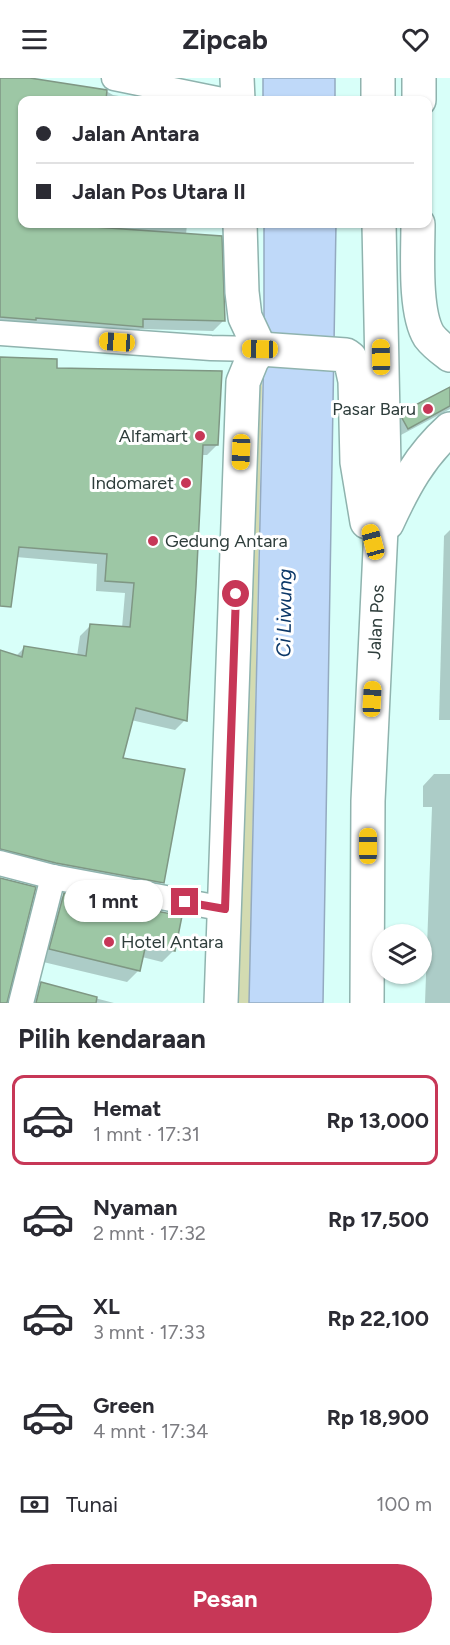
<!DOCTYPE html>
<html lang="id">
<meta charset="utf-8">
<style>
:root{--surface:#fff;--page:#f7f7f7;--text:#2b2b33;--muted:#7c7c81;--line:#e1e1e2;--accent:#c73757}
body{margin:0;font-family:Figtree,sans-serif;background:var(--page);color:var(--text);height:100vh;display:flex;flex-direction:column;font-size:22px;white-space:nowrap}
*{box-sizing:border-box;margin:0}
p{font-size:20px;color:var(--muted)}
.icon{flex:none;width:33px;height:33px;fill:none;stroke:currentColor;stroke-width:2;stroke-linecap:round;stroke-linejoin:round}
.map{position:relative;height:925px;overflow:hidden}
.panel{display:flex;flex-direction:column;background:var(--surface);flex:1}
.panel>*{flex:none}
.guide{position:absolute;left:18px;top:18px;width:414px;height:132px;border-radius:12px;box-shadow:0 2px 4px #0004;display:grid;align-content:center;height:132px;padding:0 18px;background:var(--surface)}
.controls{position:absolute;left:372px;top:846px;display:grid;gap:12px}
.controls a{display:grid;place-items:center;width:60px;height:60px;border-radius:50%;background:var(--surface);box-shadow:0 2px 4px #0004;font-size:30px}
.end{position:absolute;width:27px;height:27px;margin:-14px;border:8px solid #c73757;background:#fff;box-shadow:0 0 0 3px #fff}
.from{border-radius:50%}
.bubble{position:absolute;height:42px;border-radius:21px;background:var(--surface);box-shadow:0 2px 4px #0004;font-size:20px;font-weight:700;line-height:42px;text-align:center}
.car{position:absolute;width:18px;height:36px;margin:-18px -9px;border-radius:8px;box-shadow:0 0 4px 2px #0007;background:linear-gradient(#f5c518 24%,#345 0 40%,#f5c518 0 76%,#345 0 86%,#f5c518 0)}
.guide b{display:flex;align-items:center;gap:21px;height:57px;font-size:22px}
.guide b+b{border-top:2px solid var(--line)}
.guide i{width:15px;height:15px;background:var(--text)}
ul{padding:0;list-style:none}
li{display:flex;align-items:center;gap:18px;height:90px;margin:0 12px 9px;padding:0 6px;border:3px solid transparent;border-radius:12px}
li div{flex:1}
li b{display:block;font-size:22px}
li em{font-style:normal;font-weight:700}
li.selected{border-color:var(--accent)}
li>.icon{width:54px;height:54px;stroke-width:1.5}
h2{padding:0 18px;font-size:27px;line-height:72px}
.pay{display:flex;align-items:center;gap:15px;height:66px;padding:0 18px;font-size:22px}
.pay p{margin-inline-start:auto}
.action{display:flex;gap:12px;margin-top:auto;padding:12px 18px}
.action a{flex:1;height:69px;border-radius:36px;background:var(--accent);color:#fff;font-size:24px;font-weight:700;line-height:69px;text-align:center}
header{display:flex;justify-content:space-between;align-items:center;height:78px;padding:0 18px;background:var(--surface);font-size:27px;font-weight:700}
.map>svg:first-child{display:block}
.green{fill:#d3dbb1}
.water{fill:#bfd9f9;stroke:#94aac0;stroke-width:1.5}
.shadow{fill:#0003}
.building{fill:#9dc7a5;stroke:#7f9784;stroke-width:1.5}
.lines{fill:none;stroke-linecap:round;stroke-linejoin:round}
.street-casing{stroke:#8fb3ae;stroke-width:27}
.secondary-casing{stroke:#8fb3ae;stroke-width:36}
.street{stroke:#fff;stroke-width:24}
.secondary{stroke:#fff;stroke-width:33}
.route{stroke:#c73757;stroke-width:8}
.poi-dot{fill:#c73757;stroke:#fff;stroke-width:2}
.labels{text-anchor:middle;stroke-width:6;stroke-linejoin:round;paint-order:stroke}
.poi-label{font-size:18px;fill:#2e3d3b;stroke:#fff;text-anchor:end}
.street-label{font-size:18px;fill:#2e3d3b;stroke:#fff}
.water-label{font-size:20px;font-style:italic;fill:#0c3868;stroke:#fff}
</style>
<header><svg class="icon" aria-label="menu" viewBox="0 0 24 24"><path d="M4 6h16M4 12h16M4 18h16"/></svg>Zipcab<svg class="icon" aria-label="heart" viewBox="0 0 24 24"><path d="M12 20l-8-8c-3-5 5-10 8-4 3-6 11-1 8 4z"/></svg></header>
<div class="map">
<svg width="450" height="925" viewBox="0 0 450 925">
<rect width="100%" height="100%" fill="#d8fff9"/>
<path class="green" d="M260,271L262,309L249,925H224Z"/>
<g class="water">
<rect x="263" y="0" width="72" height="22"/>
<path d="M264,146H336L323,925H249L264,267Z"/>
</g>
<g class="shadow">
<path d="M0,0H31L30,2L106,13L113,17L143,22H22V146H187L186,157L223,243L213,253L140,251L132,259L0,251Z"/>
<path d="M0,281L55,292L217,367L207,377H201L185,642L175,652L131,642L121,681L162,804L152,815L0,783V574L15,579L24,570L77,578L80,558L90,548L122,550L125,515L96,513L97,486L16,479L0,518Z"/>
<path d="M450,310V331L399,358L394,344L403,336Z"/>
<path d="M450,452V642H439L444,458Z"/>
<path d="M434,696H450V925H425L432,729H423V708Z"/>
<path d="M64,817L174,872L162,884L142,879L139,892L127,904L39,883L52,829Z"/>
<path d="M41,906L114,925H28L31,916Z"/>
</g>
<g class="building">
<path d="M0,0H30L107,12L106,22H22L21,146H95V149L222,158L225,243L143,241V249L36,240V242L0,239Z"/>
<path d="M0,279L57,281V290L222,293L218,367H203L196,508L187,643L136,630L123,680L185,691L164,805L56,785L0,771V572L22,579L24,568L86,578L90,546L130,549L134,505L105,503L107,476L19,469L11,529L0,528Z"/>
<path d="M450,309V328L408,351L402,340V334Z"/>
<path d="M0,800L36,809L7,925H0Z"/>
<path d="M64,815L182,838L175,873L146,866L140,893L49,871Z"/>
<path d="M41,904L97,919L96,925H36Z"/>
</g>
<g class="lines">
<defs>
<g id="street">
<path d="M114,0L222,22"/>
<path d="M0,255L211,270L260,271"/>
<path d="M0,785L53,799L225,831"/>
<path d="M21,925L53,799"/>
</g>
<g id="secondary">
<path d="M237,0L238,22"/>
<path d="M378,0V22"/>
<path d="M419,22V0"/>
<path d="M240,146L242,214L245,239L260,271"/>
<path d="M418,146C418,174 414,234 429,258C435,266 442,271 450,277"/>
<path d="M260,271L346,277L350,280L355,303L357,384L367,444"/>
<path d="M387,445C404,408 420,378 450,351"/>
<path d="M221,925L243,304L252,282L260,271"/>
<path d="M367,925L368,723L384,388L379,146"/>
</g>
</defs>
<use href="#street" class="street-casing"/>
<use href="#secondary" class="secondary-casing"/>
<use href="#street" class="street"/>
<use href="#secondary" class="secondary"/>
</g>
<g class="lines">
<path class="route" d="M185,824L225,831L236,516"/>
</g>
<g class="poi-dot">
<circle cx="428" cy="331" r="6"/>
<circle cx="200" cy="358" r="6"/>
<circle cx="186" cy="405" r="6"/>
<circle cx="153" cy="463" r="6"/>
<circle cx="109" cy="864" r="6"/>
</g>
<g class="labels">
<g class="poi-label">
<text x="416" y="337">Pasar Baru</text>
<text x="188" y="364">Alfamart</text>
<text x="174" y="411">Indomaret</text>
<text x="165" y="469" text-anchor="start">Gedung Antara</text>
<text x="121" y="870" text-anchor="start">Hotel Antara</text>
</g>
<g class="street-label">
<text transform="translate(376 544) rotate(-87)" y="6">Jalan Pos</text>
</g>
<g class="water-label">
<text transform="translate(284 535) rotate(-89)" y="7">Ci Liwung</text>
</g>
</g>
</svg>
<div class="controls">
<a><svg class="icon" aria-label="layers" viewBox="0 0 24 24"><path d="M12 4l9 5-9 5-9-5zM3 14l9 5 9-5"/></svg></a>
</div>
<i class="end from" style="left:236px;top:516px"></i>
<i class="end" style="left:185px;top:824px"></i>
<div class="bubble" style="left:64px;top:802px;width:99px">1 mnt</div>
<i class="car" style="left:117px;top:264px;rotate:274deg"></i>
<i class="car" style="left:260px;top:271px;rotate:271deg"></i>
<i class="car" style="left:381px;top:279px;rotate:359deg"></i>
<i class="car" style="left:241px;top:374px;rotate:182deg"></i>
<i class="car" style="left:373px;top:464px;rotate:345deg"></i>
<i class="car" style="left:372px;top:621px;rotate:3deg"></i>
<i class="car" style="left:368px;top:768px;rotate:0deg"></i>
<div class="guide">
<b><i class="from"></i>Jalan Antara</b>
<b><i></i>Jalan Pos Utara II</b>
</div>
</div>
<section class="panel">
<h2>Pilih kendaraan</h2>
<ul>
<li class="selected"><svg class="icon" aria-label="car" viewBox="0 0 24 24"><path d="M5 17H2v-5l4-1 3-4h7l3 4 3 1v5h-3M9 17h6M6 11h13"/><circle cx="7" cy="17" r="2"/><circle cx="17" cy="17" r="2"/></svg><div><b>Hemat</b><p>1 mnt · 17:31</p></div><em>Rp 13,000</em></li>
<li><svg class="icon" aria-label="car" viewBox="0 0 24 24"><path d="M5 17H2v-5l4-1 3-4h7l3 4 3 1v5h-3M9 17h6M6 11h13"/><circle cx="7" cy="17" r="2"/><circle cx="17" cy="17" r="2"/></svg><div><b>Nyaman</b><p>2 mnt · 17:32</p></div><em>Rp 17,500</em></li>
<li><svg class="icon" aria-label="car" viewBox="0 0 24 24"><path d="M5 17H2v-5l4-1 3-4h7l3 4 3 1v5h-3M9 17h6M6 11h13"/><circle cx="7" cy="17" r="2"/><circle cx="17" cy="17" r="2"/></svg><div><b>XL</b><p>3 mnt · 17:33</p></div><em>Rp 22,100</em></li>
<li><svg class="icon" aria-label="car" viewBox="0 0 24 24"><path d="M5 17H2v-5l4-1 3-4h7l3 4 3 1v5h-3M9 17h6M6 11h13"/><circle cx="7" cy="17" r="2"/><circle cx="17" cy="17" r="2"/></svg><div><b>Green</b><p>4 mnt · 17:34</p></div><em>Rp 18,900</em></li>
</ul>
<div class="pay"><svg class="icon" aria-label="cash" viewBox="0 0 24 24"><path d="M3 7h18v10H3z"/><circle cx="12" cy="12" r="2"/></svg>Tunai<p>100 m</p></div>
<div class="action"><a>Pesan</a></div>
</section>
